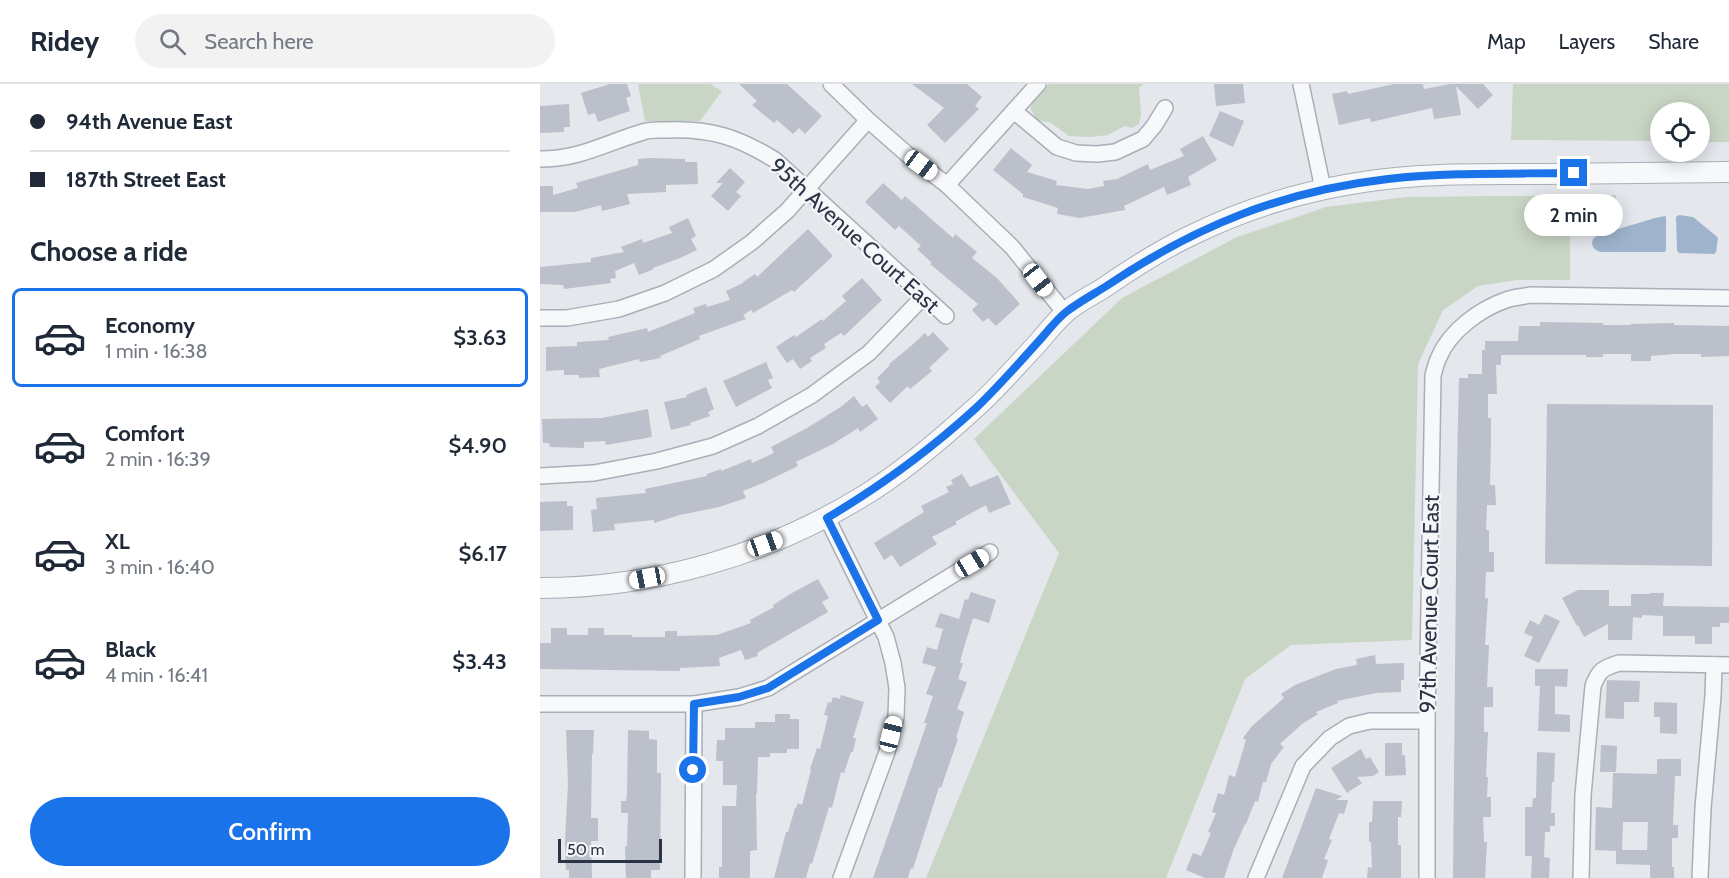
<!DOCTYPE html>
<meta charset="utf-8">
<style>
:root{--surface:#fff;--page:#f2f2f3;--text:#1f2937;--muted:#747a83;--line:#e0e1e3;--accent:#1a73e8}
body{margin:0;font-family:Cabin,sans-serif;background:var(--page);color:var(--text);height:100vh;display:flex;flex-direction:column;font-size:22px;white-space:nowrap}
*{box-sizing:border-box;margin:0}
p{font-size:20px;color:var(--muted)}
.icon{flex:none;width:33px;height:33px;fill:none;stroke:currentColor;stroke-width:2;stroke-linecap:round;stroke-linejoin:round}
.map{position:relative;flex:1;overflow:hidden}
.side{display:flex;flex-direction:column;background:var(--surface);width:540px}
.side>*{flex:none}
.hud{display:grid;align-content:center;height:132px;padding:0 30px;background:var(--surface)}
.tools{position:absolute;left:1110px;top:18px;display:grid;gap:12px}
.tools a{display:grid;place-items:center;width:60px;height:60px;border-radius:50%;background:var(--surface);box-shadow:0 3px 15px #0003;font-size:30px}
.scale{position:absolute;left:18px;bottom:15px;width:104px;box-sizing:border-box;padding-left:6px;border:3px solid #2b3445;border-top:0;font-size:16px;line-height:21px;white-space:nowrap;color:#2b3445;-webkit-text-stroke:4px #f4f6f9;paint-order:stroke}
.end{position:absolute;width:27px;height:27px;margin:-14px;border:8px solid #1a73e8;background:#fff;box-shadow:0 0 0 3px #fff}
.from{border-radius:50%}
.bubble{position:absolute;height:42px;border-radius:21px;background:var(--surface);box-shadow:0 3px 15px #0003;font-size:20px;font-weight:600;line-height:42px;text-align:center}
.car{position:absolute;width:18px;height:36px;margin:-18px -9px;border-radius:8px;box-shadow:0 0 4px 2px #0007;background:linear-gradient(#fff 24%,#345 0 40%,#fff 0 76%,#345 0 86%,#fff 0)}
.hud b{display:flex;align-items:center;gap:21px;height:57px;font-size:22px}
.hud b+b{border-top:2px solid var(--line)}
.hud i{width:15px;height:15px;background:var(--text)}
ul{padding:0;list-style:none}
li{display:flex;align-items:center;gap:18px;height:99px;margin:0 12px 9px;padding:0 18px;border:3px solid transparent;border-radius:9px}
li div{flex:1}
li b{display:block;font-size:22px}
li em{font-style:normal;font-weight:600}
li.active{border-color:var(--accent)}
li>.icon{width:54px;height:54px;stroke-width:1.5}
h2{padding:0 30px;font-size:27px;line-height:72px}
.button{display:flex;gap:12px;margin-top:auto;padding:12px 30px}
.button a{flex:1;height:69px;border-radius:36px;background:var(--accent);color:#fff;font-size:24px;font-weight:600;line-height:69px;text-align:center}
header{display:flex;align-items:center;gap:36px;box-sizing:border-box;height:84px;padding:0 30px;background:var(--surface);border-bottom:2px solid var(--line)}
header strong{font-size:28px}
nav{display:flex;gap:33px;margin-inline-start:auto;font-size:21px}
.search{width:420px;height:54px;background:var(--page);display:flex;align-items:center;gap:15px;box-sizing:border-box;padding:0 21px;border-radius:33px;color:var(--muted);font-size:22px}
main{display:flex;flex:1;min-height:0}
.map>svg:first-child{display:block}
.green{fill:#c9d6c5}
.water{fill:#9fb4cc}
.building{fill:#bbc0ca;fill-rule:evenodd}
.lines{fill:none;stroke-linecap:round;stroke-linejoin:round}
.minor-casing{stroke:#a9aeb7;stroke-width:18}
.tertiary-casing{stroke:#a9aeb7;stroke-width:22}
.minor{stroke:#f7f8fa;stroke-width:15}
.tertiary{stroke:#f7f8fa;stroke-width:20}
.route{stroke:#1a73e8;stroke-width:8}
.labels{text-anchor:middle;stroke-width:4.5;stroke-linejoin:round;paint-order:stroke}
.street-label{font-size:22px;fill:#2b3445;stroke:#f4f6f9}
</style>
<header>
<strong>Ridey</strong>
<div class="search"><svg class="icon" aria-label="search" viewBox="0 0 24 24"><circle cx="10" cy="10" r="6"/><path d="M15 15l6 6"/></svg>Search here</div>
<nav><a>Map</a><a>Layers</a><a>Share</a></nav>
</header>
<main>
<section class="side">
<div class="hud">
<b><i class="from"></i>94th Avenue East</b>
<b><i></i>187th Street East</b>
</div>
<h2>Choose a ride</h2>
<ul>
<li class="active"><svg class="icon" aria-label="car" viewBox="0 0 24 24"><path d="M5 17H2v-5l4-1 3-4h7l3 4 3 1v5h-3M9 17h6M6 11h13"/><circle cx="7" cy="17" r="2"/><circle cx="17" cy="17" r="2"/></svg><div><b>Economy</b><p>1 min · 16:38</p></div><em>$3.63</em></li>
<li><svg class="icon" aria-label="car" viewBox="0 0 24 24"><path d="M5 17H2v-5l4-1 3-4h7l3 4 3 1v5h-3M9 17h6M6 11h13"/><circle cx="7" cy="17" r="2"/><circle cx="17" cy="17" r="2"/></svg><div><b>Comfort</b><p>2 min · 16:39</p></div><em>$4.90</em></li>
<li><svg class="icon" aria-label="car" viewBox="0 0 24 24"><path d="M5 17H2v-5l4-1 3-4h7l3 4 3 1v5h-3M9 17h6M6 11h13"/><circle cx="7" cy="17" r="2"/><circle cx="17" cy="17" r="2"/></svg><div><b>XL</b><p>3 min · 16:40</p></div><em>$6.17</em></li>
<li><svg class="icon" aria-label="car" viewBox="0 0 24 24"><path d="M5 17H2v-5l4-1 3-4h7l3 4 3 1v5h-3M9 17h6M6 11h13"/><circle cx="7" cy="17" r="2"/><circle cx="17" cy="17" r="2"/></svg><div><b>Black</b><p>4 min · 16:41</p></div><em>$3.43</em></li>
</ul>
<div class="button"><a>Confirm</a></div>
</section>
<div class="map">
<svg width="1189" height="794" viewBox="0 0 1189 794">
<rect width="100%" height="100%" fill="#e4e7ec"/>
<g class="green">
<path d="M98,0H170L182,7L160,37H105Z"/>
<path d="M509,0H603L599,4L601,31L599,40L592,44L585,42L568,51L550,53L529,52L511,39L497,36L490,24L496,13Z"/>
<path d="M973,0H1189V58H1160V28H1120V57L971,56Z"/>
<path d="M1076,111L1075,132L1030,147V196H977L938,202L903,226L878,280L872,556L751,561L705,595L626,794H386L519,469L434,355L582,214L697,153L786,123L867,113Z"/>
</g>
<g class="water">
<path d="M1139,131L1153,133L1175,151L1178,154L1176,168L1174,170L1139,169L1137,166L1136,133Z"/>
<path d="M1125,132L1126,133V165L1125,168H1060C1051,165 1049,156 1058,151L1115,134Z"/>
</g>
<g class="building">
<path d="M70,0H87L91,12L86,14L90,27L58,38L55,29L48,31L41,9Z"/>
<path d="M199,0H247L282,32L265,50L259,44L253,50L237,36L234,39L212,21L217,17Z"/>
<path d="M372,0H427L442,13L435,22L439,25L405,59L387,41L404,24Z"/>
<path d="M674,0H703L705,19L676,22Z"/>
<path d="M854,0H883L884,5L910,0H943L953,11L938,25L916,2L921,31L894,35L892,24L831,38L830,34L799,41L792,10L807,7L808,10Z"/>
<path d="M29,20L30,43H24V48L0,49V22Z"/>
<path d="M680,27L704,37L693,63L669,52Z"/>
<path d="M663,52L677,76L648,93L651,101L627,111L624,103L584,122L585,126L540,134L517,130L518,124L483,113V110L453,86L471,64L492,81L487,88L517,97L516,101L548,105L564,102L563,97L577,95L608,80L610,86L644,72L640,65Z"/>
<path d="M112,74L145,75V78H157L158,100L126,101V108L87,110L90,120L62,127L61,121L35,128H0V102H13V111L38,104L36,99L98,81V75Z"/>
<path d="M190,84L205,98L196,108L201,112L188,127L171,112L183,99H176Z"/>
<path d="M343,99L362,116L365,112L413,154L415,150L437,168L432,174L457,194L480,220L456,242L448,234L443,238L432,226L438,220L390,180L392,179L377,165L381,162L359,142L355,146L325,118Z"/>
<path d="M148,134L156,152L151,155L157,166L140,174L113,184L114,185L99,191L94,179L75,187L76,194L70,195L71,199L24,205L23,201L0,200V183L51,178V174L84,168L81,163L102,155L103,159L132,149L129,143Z"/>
<path d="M268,145L293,172L254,208L252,206L213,229L211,226L203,231L206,235L159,252L160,255L120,272L121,274L100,278L99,275L59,285L60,293L39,294V291H24V286L6,287V263L37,262V258L69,256L68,253L107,244L108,248L155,229L153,224L166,220L167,223L190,216L186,207L203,199V198L215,190L217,193Z"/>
<path d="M322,194L342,216L304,252L301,249L284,260L286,264L270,274L272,277L260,285L253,275L247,279L236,263L254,251L256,253L282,235L283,237L306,217L302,212Z"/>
<path d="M1000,238L1063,239V241H1091V240L1134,239V241L1189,242V272L1161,273V270H1134L1111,272V277H1091V270H1063V273H1046V271H961V281H956L957,310H948V334H951V357L950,401H955L956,421H947L946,446H949V468H954V488H946L945,514H948L945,561H949L947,603H953V623H944V648H948L946,693H948L947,713H951V733H943L944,758H947L945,794H913L917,382L919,294H928V290H942V266H945V257H978L979,242H1000Z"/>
<path d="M393,248L409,265L389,284L392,287L370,305L368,302L350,319L335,303L340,298L337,294L350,281L349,280L371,262L385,249L388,253Z"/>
<path d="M226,278L233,294L228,296L232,304L196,323L183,297Z"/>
<path d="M166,303L174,325L168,328L170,332L150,339L151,341L131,346L124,318L147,313L146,311Z"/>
<path d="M314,312L322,323L327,320L338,335L320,348L318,344L293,360L256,378L258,382L223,399L203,407L206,414L179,423L140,431L114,439V436L74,440L75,446L53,448L51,426L57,425L56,414L106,409L105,405L167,392V390L181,385V387L211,375L212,379L234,369L231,363L267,344L302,322Z"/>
<path d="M1007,320L1173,321L1172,482L1005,480Z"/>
<path d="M108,325L112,353L66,361L65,357L44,358V364L10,363L9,359H3L2,335L62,334Z"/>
<path d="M422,390L430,403L458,391L471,420L449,429L446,421L415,438L417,440L392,453L397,460L360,483L352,471L344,476L334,459L384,428L381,422L409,408L406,403L413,400L411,396Z"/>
<path d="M27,417V422H33V446L0,447V418Z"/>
<path d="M278,495L289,514L282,518L288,528L217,569L218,572L205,576L201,566L179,574L180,582L140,584V587L0,585V559H11V544H27V551H48V544H64V551H92V553H125V547H137V552L177,551L211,539L210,536L234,523L233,521L252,509Z"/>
<path d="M1038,506H1069V522H1091V510H1110V509H1124L1123,522L1189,523V539H1180V543H1172V560H1155V552H1123V532L1102,531V534L1093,533L1092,556H1068V540L1044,553L1038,541L1037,542L1022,514Z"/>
<path d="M431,508L456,516L449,539L433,534L422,570L420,579H423L418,595L427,598L417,625L424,628L416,654L418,655L401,704L399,703L373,785L371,784L368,794H333L387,639H384L393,612L386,610L396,583L382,579L387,563L397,566L403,545L395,543L400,529L419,535L425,515L428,516Z"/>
<path d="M1005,530L1020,537L999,579L984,572L993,553L984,549L990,536L999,541Z"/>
<path d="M835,571L836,580L864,579V596H861V608L836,609L797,617L798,619L776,628L778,630L762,640L740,660L744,663L731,680L726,698H723L718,718L715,717L706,740H705L693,767L684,794H665L646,786L653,769L661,772L671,749L668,748L676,729L672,728L678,709L684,711L689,691L695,693L706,656L703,654L712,642L744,614L741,610L755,601L796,585L817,581L816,575Z"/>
<path d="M995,585H1028L1027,603L1015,602V630L1030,631V648L998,647L1000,602H995Z"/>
<path d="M1067,596L1100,597L1099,618H1084V635L1065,634Z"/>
<path d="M301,611L324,618L313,654H316L313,668H311L304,689L301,688L292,724L289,723L272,780L270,779L266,794H234L246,748H248L255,724H256L258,719L262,721L271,686L270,685L277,664L280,665L288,632L284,631L288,618L291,619L293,613L300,615Z"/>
<path d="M1114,618L1137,619V650L1120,649V633H1114Z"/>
<path d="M235,630H250V635H259V665H247V669H230V673H218L217,710H216L217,766L210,767V794H179V783H182V722H196L197,701H183V677H176L177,656H185V644H215V638H235Z"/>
<path d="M26,646H54L53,670H52L51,734H58V757H51L52,794H29V786H26L25,757L28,700Z"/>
<path d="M88,646L109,647V655L117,656V689H121V701L120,786H111V794H86L85,762H87L88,729H81V717H86L87,710Z"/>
<path d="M845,659H862V671H865L866,691L845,692Z"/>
<path d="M1061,661L1077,662L1076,688H1060Z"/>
<path d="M821,665L826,675L830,673L839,688L833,692L817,693L822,699L807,709L791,684Z"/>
<path d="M997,668L1015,669L1014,698H1012L1011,729H1015V742H1010V748H1005L1004,773L1010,774L1009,794H991L992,772H985V723H992L993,714H996Z"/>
<path d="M1117,675H1141V692H1135L1133,741H1138V754H1132V783H1134V794H1110V781L1076,780V767L1055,766L1056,723L1072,724L1073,689L1117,690ZM1083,738H1108L1107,766H1082Z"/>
<path d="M776,704L802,712L796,716H808L804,730L799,729L789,755L792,756L784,775L788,776L782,794H742Z"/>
<path d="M833,717H862L861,733H858V761H861V794H827L828,783L832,784L831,758H829V738H832Z"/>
</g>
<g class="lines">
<defs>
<g id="minor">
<path d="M291,0L328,36L368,71L407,101L472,163L525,229"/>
<path d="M761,0L783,105"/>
<path d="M474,27L517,63L536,69L557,70L575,68L603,55L614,42L625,24"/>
<path d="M0,75C41,75 65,59 103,48C110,45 118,46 126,46C170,44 198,53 235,76L406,232"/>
<path d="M407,101L498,0"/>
<path d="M0,234H27L79,225L125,209L174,185L212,158L247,127L328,36"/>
<path d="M0,392L54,389L117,377L173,362L218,342L272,311L329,269L384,212"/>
<path d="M287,434L346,553L353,579L357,604L356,633L347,668L301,794"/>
<path d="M0,620H154L199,613L228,604L450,468"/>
<path d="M153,794L154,620"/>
<path d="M716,794L763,682L790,654L809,642L830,637H887"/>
<path d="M887,794V637L893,291C895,285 896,279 899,273C910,247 940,225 966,216C974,213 982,213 990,211L1189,214"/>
<path d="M1041,794L1043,711L1053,602C1059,586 1063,584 1079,579L1189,581"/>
<path d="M1160,794L1163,724L1173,612L1174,581"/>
</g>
<path id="tertiary" d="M0,504C114,504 228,471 325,411C364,387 399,357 433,326C456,306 476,282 497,260C506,250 514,239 524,230C534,220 549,213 562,205C591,185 620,166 652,151C723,116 801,97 880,92C921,89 963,90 1005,90C1066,89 1128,89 1189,88"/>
</defs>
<use href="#minor" class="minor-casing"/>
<use href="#tertiary" class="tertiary-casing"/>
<use href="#minor" class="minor"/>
<use href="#tertiary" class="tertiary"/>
</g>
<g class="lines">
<path class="route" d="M153,686L154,620L199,613L228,604L338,536L287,434C341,402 390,366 436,324C458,303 478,280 498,258C507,248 516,236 526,228C539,218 554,210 568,201C656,142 742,107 848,95C910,88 972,90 1034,89"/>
</g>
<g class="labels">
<g class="street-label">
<text transform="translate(315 151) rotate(42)" y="8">95th Avenue Court East</text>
<text transform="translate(889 520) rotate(-89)" y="8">97th Avenue Court East</text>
</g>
</g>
</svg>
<div class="tools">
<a><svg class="icon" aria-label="locate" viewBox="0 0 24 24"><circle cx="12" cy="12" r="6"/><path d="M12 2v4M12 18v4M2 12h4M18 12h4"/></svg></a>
</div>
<div class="scale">50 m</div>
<i class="end from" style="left:153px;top:686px"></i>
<i class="end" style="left:1034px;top:89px"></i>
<div class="bubble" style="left:984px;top:110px;width:99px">2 min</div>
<i class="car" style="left:381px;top:81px;rotate:127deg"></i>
<i class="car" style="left:498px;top:196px;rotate:142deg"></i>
<i class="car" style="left:225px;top:460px;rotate:70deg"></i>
<i class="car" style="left:432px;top:479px;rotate:59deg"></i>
<i class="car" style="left:107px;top:494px;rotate:259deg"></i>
<i class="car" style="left:351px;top:650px;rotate:14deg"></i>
</div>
</main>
